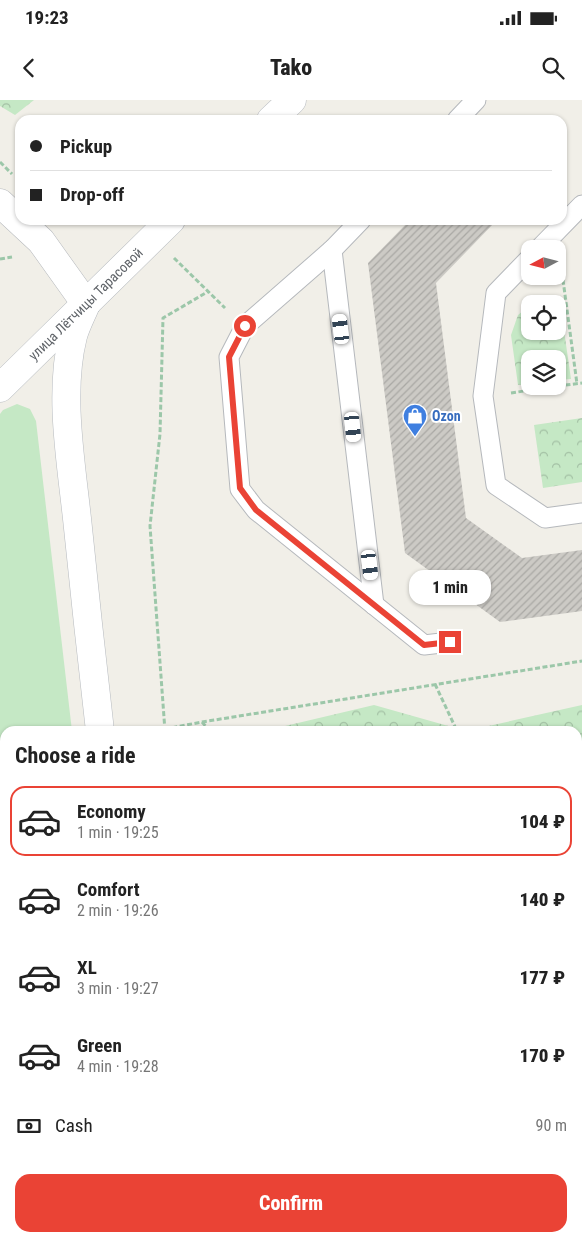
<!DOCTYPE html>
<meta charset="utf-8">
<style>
:root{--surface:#fff;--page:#f2f2f2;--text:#222;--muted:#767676;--line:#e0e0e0;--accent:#ea4335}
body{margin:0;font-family:"Roboto Condensed",sans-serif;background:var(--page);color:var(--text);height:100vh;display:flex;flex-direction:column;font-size:19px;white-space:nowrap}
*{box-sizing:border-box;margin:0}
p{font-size:16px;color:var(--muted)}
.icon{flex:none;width:28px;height:28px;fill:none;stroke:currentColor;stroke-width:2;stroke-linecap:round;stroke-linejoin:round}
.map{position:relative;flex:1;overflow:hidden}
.panel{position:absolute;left:0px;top:626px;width:582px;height:516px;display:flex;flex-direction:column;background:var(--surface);border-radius:15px 15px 0 0;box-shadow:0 1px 4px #0004}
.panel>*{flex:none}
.guide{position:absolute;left:15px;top:15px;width:552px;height:110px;border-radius:15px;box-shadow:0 1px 4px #0004;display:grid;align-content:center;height:110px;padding:0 15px;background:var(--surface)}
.needle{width:32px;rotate:263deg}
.fabs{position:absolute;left:521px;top:140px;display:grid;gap:10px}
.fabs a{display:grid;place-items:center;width:45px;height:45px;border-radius:10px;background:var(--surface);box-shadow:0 1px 4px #0004;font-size:25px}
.end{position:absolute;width:22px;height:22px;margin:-11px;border:6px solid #ea4335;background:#fff;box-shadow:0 0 0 2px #fff}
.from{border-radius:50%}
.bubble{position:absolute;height:35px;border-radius:15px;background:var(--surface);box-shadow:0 1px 4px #0004;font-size:16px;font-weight:800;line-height:35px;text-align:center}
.car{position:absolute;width:15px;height:30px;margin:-15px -8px;border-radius:6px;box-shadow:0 0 4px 1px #0007;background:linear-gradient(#fff 24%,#345 0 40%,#fff 0 76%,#345 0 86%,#fff 0)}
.guide b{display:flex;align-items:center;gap:18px;height:48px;font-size:19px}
.guide b+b{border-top:1px solid var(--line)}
.guide i{width:12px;height:12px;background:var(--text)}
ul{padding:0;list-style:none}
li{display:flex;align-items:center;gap:15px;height:70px;margin:0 10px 8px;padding:0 5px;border:2px solid transparent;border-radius:15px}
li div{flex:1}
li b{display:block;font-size:19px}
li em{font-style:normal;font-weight:800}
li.on{border-color:var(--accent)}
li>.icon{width:45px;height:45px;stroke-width:1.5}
h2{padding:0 15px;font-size:22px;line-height:60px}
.pay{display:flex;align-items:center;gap:12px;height:55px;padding:0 15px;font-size:19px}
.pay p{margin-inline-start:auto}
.button{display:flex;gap:10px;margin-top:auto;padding:10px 15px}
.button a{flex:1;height:58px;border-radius:15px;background:var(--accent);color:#fff;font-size:20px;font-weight:800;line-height:58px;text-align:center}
.status{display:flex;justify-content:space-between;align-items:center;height:35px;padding:0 25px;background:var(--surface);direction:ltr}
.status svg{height:14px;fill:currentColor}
header{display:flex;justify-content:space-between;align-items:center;height:65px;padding:0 15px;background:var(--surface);font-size:22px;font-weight:800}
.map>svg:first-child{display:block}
.grass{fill:#c5e8c5}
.forest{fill:url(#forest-crowns)}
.building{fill:url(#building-hatch)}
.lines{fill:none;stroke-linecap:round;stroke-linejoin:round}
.service-casing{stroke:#b5b8bc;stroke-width:21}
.tertiary-casing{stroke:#b5b8bc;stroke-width:29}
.secondary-casing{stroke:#b6babf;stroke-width:29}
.primary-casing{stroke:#f2c960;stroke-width:29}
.path{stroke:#9cc7a9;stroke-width:3;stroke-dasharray:5 2.5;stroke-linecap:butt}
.service{stroke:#fff;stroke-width:19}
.tertiary{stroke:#fff;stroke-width:28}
.secondary{stroke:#fff;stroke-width:28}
.primary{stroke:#fff2af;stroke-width:28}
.route{stroke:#ea4335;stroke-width:6}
.labels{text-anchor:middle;stroke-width:4;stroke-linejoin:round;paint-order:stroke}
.street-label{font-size:14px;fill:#5f6368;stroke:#fff}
.shop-label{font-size:14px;font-weight:bold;fill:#366cbe;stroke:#fff;text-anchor:start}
</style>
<div class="status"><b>19:23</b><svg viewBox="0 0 49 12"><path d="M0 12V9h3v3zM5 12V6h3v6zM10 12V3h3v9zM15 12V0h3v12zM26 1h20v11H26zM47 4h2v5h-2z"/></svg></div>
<header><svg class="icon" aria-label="back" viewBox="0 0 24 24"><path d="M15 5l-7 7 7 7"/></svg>Tako<svg class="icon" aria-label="search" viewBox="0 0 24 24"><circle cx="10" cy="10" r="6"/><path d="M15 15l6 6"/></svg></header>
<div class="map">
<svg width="582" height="1142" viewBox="0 0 582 1142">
<defs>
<pattern id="forest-crowns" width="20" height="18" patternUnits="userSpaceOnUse" patternTransform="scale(1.25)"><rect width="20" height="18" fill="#c5e8c5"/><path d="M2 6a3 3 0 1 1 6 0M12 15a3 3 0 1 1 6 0" fill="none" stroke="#a3c0a4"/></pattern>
<pattern id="building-hatch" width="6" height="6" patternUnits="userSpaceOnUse" patternTransform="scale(1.25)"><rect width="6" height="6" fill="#cccac5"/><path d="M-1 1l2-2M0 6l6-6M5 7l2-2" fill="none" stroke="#a9a8a4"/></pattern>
</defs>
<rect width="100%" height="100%" fill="#f1efe8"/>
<path class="grass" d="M17,304L30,309L36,321L72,631H5V710L0,703V314L3,310Z"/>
<g class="forest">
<path d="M0,0H34L15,15L0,6Z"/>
<path d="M559,196L571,279L558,280V259H530V284L518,285L511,235L518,215L530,205V231H558V204H532L534,202Z"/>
<path d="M582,318V382L543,388L534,325Z"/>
<path d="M374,605L466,631L582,605V771L578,770V631H264Z"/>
<path d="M578,928L582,934V1085L578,1086Z"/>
<path d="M249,1138H401L397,1142H250Z"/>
</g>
<path class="building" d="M410,120H497L436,183L466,418L522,458L582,450V511L500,522L405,453L368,163Z"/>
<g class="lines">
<defs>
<g id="service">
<path d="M457,20L476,0"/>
<path d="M361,120L332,150L245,226L229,257L240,389L256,410L424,545L450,542"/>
<path d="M539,149L582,105"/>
<path d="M332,150L374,505"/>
<path d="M530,158L496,193L483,296L496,385L545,418L582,413"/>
</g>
<path id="tertiary" d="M0,103L41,141L86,204"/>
<g id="secondary">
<path d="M271,20L292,0"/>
<path d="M86,204C82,214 76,225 73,236C58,295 72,367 78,428C85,496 92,563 100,631"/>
<path id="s1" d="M0,288L171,120"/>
</g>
<g id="primary">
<path d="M0,793L5,799"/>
<path d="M0,882L5,890"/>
<path d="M108,1138L109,1142"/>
<path d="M176,1138L177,1142"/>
</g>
</defs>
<use href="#service" class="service-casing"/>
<use href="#tertiary" class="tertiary-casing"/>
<use href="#secondary" class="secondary-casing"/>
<use href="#primary" class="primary-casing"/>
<g class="path">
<path d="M0,62L12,74"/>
<path d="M174,158L225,208"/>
<path d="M0,159L12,157"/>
<path d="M561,165L577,284"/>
<path d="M558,286L582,283"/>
<path d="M511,293L557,286"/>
<path d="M435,584L457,631"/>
<path d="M202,622L210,631"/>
<path d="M165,629L202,622L582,561"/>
<path d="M165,631L150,426L160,334L163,218L209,191"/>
<path d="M578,825L582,824"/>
<path d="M578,840L582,844"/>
<path d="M578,1064L582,1071"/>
<path d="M578,1107H582"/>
<path d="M231,1138L232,1142"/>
<path d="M329,1142L331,1138"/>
</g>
<use href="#service" class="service"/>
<use href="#tertiary" class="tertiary"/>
<use href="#secondary" class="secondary"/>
<use href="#primary" class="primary"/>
</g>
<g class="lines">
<path class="route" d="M245,226L229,257L240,388L256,410L424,545L450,542"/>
</g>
<defs>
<symbol id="shop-pin" viewBox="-11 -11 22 30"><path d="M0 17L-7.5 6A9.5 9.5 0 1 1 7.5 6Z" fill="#3f7fe0" stroke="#fff"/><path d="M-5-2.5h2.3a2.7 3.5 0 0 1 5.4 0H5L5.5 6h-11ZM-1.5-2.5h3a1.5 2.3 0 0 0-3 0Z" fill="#fff"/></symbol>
</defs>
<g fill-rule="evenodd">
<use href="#shop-pin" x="401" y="302" width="28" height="38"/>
</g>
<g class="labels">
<g class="street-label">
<text dy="5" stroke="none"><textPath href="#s1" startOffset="120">улица Лётчицы Тарасовой</textPath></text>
</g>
<g class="shop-label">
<text x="432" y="321">Ozon</text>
</g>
</g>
</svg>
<div class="fabs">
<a><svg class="needle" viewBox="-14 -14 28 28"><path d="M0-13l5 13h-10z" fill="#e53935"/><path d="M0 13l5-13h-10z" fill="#767676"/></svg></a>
<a><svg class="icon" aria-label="locate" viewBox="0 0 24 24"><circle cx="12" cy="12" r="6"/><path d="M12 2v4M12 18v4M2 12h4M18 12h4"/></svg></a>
<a><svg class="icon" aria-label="layers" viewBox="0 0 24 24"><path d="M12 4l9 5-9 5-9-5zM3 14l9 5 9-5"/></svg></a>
</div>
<i class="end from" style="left:245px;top:226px"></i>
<i class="end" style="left:450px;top:542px"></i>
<div class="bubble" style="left:409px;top:470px;width:82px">1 min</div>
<i class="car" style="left:341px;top:229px;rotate:353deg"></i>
<i class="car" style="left:353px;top:327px;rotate:174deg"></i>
<i class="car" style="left:370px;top:465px;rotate:173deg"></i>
<div class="guide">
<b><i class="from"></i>Pickup</b>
<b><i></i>Drop-off</b>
</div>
<section class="panel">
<h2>Choose a ride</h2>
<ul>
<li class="on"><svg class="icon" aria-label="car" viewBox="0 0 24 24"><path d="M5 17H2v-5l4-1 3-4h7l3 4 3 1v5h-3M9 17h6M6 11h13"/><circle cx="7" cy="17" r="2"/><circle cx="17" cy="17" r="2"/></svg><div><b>Economy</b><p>1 min · 19:25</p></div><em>104 ₽</em></li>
<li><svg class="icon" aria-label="car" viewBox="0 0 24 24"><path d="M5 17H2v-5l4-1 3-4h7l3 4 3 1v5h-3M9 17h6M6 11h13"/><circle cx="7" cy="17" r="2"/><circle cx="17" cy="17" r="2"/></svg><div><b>Comfort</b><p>2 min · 19:26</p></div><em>140 ₽</em></li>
<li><svg class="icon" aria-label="car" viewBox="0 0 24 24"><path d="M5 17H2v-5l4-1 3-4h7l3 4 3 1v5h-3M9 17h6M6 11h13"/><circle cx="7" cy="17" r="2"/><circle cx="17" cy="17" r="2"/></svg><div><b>XL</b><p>3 min · 19:27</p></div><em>177 ₽</em></li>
<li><svg class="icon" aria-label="car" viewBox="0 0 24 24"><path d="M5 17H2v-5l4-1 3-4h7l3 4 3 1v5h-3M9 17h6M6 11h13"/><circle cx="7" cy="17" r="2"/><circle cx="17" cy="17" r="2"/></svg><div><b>Green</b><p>4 min · 19:28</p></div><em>170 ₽</em></li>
</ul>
<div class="pay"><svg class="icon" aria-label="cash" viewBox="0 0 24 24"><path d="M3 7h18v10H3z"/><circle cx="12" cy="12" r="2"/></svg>Cash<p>90 m</p></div>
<div class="button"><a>Confirm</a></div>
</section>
</div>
